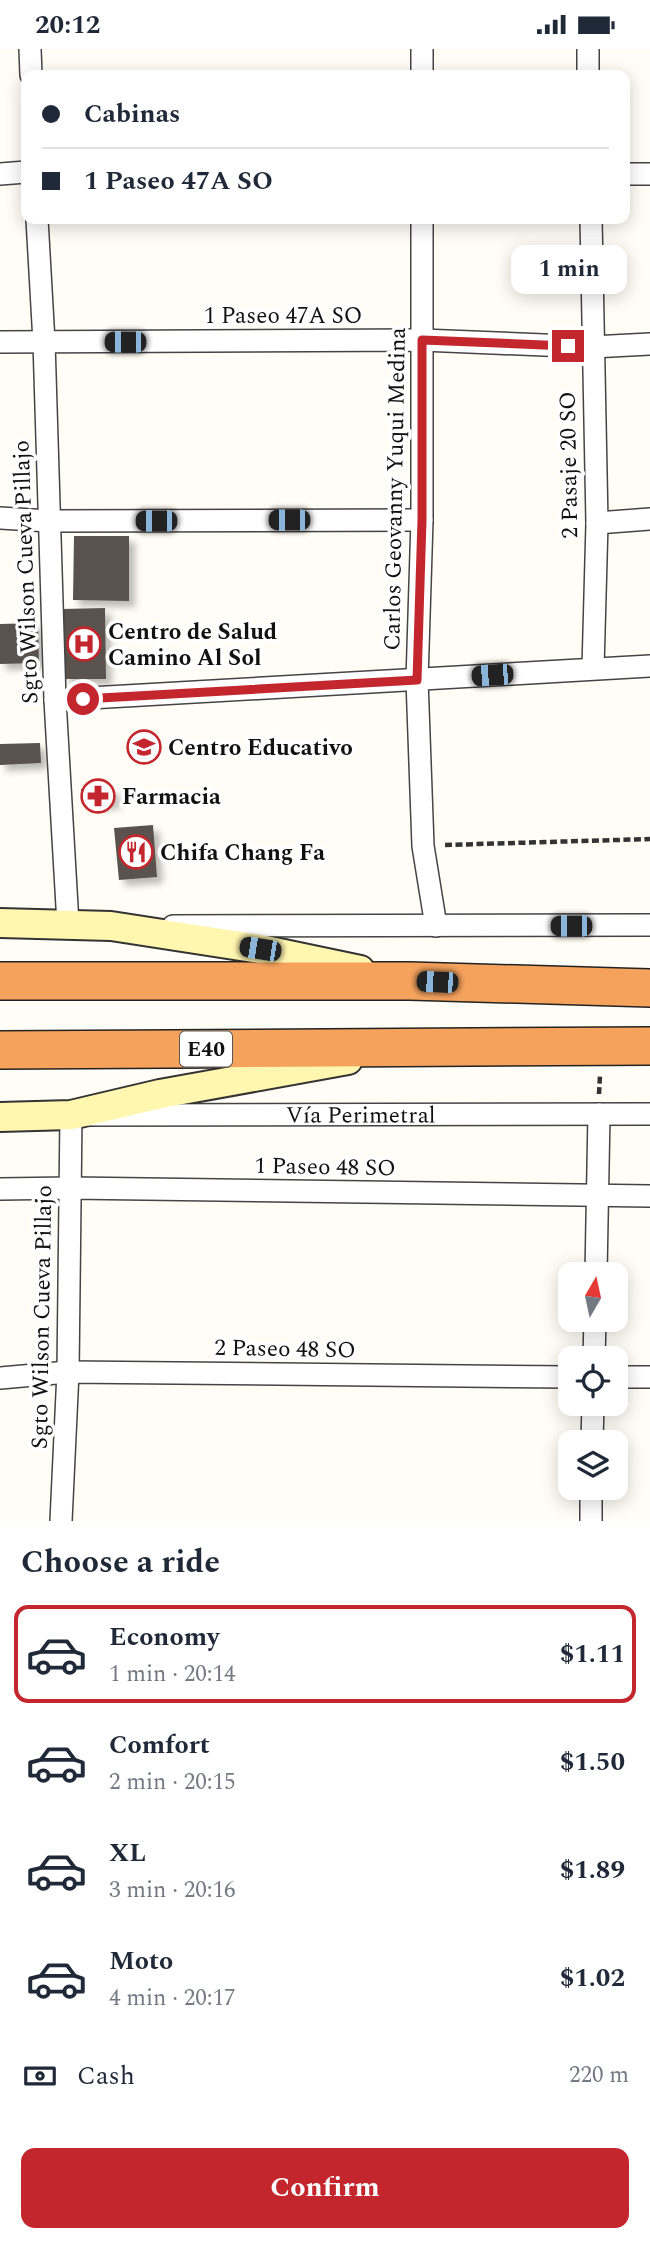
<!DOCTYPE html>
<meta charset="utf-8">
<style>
:root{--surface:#fff;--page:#f2f2f3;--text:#1f2937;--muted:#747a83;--line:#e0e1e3;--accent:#c4262e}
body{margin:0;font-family:Spectral,serif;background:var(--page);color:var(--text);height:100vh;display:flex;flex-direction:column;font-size:26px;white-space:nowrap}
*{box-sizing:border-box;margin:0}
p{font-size:23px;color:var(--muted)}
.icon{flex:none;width:38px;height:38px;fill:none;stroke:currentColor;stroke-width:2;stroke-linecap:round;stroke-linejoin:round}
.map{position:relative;height:1472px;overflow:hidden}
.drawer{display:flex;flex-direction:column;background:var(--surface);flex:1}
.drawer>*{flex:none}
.banner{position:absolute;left:21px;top:21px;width:609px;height:154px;border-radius:14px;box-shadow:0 4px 18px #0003;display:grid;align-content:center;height:154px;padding:0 21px;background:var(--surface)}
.needle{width:46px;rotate:9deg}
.fabs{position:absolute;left:558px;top:1213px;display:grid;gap:14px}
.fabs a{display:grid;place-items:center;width:70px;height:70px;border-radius:14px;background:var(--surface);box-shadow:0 4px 18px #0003;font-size:35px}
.end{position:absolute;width:32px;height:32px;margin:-16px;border:9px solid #c4262e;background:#fff;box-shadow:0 0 0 4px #fff}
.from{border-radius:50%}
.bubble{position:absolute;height:49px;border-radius:14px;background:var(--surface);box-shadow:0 4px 18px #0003;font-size:23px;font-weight:700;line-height:49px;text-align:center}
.car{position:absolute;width:21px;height:42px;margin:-21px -10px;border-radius:9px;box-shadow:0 0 5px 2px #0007;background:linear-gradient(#222 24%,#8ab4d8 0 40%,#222 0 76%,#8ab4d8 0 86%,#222 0)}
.banner b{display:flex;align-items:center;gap:24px;height:66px;font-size:26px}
.banner b+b{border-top:2px solid var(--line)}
.banner i{width:18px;height:18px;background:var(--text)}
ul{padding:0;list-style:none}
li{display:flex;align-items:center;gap:21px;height:98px;margin:0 14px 10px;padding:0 7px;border:4px solid transparent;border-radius:14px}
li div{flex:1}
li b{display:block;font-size:26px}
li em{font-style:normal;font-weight:700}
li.current{border-color:var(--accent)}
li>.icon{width:63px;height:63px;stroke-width:1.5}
h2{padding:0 21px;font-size:32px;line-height:84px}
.pay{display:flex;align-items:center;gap:18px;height:77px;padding:0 21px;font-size:26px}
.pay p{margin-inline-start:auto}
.primary-button{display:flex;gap:14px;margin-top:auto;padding:14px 21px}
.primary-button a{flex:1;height:80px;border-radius:14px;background:var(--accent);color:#fff;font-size:28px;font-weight:700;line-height:80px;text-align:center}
.status{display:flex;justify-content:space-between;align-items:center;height:49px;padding:0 35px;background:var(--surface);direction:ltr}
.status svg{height:19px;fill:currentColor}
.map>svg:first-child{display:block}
.building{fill:#5a524d;filter:url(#shadow)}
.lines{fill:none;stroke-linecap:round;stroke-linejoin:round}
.street-casing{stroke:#444;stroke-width:24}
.secondary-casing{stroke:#333;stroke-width:32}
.highway-casing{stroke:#222;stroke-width:40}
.path{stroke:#333;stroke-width:4.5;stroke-dasharray:7 3.5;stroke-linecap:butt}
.street{stroke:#fff;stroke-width:21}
.secondary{stroke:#fff6b0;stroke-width:28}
.highway{stroke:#f5a25d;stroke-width:37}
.route{stroke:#c4262e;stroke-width:9}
.labels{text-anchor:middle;stroke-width:7;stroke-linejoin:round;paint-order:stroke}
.shield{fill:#fff;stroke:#585858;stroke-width:2}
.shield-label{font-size:21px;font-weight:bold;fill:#111}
.street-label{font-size:23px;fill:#111;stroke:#fff}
.poi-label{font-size:23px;font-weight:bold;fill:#111;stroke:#fff;text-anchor:start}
</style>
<div class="status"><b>20:12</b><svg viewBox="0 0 49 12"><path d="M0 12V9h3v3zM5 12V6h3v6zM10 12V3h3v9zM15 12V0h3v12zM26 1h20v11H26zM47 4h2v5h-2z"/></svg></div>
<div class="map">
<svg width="650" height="1472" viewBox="0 0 650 1472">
<defs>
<filter id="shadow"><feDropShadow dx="6" dy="6" stdDeviation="3.5" flood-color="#0004"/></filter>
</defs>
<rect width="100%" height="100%" fill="#fffdf5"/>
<g class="building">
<path d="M74,487H129V552L73,551Z"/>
<path d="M105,559L106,630H64L62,560Z"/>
<path d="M38,574L39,614L0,615V575Z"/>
<path d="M40,694L41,714L0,716V695Z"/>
<path d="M113,739L114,754L82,755L81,740Z"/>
<path d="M153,776L157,828L119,831L114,779Z"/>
</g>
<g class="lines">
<defs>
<g id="street">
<path d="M30,0L31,26"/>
<path d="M422,0V26"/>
<path d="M588,0V26"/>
<path d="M0,125L26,123"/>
<path d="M625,125H650"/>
<path d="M37,170L44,293L55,651L68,875"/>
<path d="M422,170V471L417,631L423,797L436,877"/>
<path d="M591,170L597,474L593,619"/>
<path d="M0,293L422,291L592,298L650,295"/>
<path d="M0,469L49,472L422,471"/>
<path d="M597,474L650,470"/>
<path d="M55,651L650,617"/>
<path d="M173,877L650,876"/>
<path d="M0,1140L71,1139L650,1147"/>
<path d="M596,1225L599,1065"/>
<path d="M594,1309L595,1270"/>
<path d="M616,1328H650"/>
<path d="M0,1329L68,1323L570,1328"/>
<path d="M592,1393L593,1354"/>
<path id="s1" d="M61,1472L68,1323L71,1066L650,1065"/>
<path d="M591,1472V1438"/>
</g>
<g id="secondary">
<path d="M0,874L111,877L260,900L360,921"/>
<path d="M0,1068L71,1066L160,1045L348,1011"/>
</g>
<g id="highway">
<path d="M0,932H410L650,939"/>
<path d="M0,1001L650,997"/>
</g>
</defs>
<use href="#street" class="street-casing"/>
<use href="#secondary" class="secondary-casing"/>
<use href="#highway" class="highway-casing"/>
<g class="path">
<path d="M445,796L650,790"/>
<path d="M599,1045L600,1026"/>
</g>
<use href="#street" class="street"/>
<use href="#secondary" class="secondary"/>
<use href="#highway" class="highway"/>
</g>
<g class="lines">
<path class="route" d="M83,650L417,631L422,471V291L568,297"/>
</g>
<defs>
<symbol id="hospital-ring" viewBox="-11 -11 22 22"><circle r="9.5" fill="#fff" stroke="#c4262e" stroke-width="1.5"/><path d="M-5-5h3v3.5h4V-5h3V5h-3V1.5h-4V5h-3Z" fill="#c4262e"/></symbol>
<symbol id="school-ring" viewBox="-11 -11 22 22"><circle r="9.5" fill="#fff" stroke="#c4262e" stroke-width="1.5"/><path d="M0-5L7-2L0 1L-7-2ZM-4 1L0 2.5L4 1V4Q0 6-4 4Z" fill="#c4262e"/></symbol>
<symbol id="pharmacy-ring" viewBox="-11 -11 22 22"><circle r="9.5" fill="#fff" stroke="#c4262e" stroke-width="1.5"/><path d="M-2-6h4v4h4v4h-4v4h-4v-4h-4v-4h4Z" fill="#c4262e"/></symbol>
<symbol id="restaurant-ring" viewBox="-11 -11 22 22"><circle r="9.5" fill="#fff" stroke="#c4262e" stroke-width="1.5"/><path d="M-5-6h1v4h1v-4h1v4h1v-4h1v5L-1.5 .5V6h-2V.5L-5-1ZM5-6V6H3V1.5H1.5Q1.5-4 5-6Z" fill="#c4262e"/></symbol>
</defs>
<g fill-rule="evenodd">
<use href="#hospital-ring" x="65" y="576" width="38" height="38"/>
<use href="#school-ring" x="125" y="679" width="38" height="38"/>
<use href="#pharmacy-ring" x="79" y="728" width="38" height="38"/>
<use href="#restaurant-ring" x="117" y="784" width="38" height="38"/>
</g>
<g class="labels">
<rect class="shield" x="180" y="982.5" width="52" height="35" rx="5"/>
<g class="shield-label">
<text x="206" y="1007">E40</text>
</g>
<g class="street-label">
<text x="283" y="274">1 Paseo 47A SO</text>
<text transform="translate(568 416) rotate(-91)" y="8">2 Pasaje 20 SO</text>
<text transform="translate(394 440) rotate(-89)" y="8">Carlos Geovanny Yuqui Medina</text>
<text transform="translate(25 523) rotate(-92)" y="8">Sgto Wilson Cueva Pillajo</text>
<text dy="8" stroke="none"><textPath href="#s1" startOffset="696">Vía Perimetral</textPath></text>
<text transform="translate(325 1117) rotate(1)" y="8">1 Paseo 48 SO</text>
<text transform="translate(41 1268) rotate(-89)" y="8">Sgto Wilson Cueva Pillajo</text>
<text transform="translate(285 1299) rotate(1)" y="8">2 Paseo 48 SO</text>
</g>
<g class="poi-label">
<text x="108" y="590">Centro de Salud<tspan x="108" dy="26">Camino Al Sol</tspan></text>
<text x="168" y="706">Centro Educativo</text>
<text x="122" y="755">Farmacia</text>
<text x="160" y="811">Chifa Chang Fa</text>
</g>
</g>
</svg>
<div class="fabs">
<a><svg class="needle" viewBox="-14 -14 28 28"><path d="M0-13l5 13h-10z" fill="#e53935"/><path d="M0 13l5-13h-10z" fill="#747a83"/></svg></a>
<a><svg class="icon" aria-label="locate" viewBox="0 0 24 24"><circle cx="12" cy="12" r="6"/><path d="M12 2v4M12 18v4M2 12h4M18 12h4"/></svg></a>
<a><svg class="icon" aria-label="layers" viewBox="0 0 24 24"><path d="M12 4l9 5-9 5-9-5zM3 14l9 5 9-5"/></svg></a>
</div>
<i class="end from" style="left:83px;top:650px"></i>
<i class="end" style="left:568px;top:297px"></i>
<div class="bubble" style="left:511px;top:196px;width:116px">1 min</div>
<i class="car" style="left:125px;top:293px;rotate:270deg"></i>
<i class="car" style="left:289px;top:471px;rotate:270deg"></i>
<i class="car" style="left:156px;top:472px;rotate:270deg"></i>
<i class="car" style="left:492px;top:626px;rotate:266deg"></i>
<i class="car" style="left:571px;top:877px;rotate:270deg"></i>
<i class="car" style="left:260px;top:900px;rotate:279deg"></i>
<i class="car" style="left:437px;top:933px;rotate:272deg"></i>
<div class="banner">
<b><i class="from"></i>Cabinas</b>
<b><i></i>1 Paseo 47A SO</b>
</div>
</div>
<section class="drawer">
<h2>Choose a ride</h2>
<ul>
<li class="current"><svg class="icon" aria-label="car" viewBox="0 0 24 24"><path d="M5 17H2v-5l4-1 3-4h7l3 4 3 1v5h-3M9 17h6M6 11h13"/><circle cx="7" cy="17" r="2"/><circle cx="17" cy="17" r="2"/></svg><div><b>Economy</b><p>1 min · 20:14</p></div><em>$1.11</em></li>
<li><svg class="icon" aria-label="car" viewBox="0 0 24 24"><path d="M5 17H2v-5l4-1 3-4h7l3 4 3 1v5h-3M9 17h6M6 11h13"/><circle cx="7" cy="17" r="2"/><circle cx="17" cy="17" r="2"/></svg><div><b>Comfort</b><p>2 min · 20:15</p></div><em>$1.50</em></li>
<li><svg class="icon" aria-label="car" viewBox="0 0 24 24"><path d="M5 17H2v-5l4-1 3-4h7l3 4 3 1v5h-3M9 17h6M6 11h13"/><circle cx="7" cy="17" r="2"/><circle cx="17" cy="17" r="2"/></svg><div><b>XL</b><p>3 min · 20:16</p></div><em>$1.89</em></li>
<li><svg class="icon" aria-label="car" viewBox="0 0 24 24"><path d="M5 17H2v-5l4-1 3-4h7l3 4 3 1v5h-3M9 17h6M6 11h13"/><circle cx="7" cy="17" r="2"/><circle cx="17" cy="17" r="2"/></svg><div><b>Moto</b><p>4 min · 20:17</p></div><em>$1.02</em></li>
</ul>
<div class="pay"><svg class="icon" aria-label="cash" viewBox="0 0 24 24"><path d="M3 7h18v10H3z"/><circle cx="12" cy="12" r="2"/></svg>Cash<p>220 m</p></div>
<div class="primary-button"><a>Confirm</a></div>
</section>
